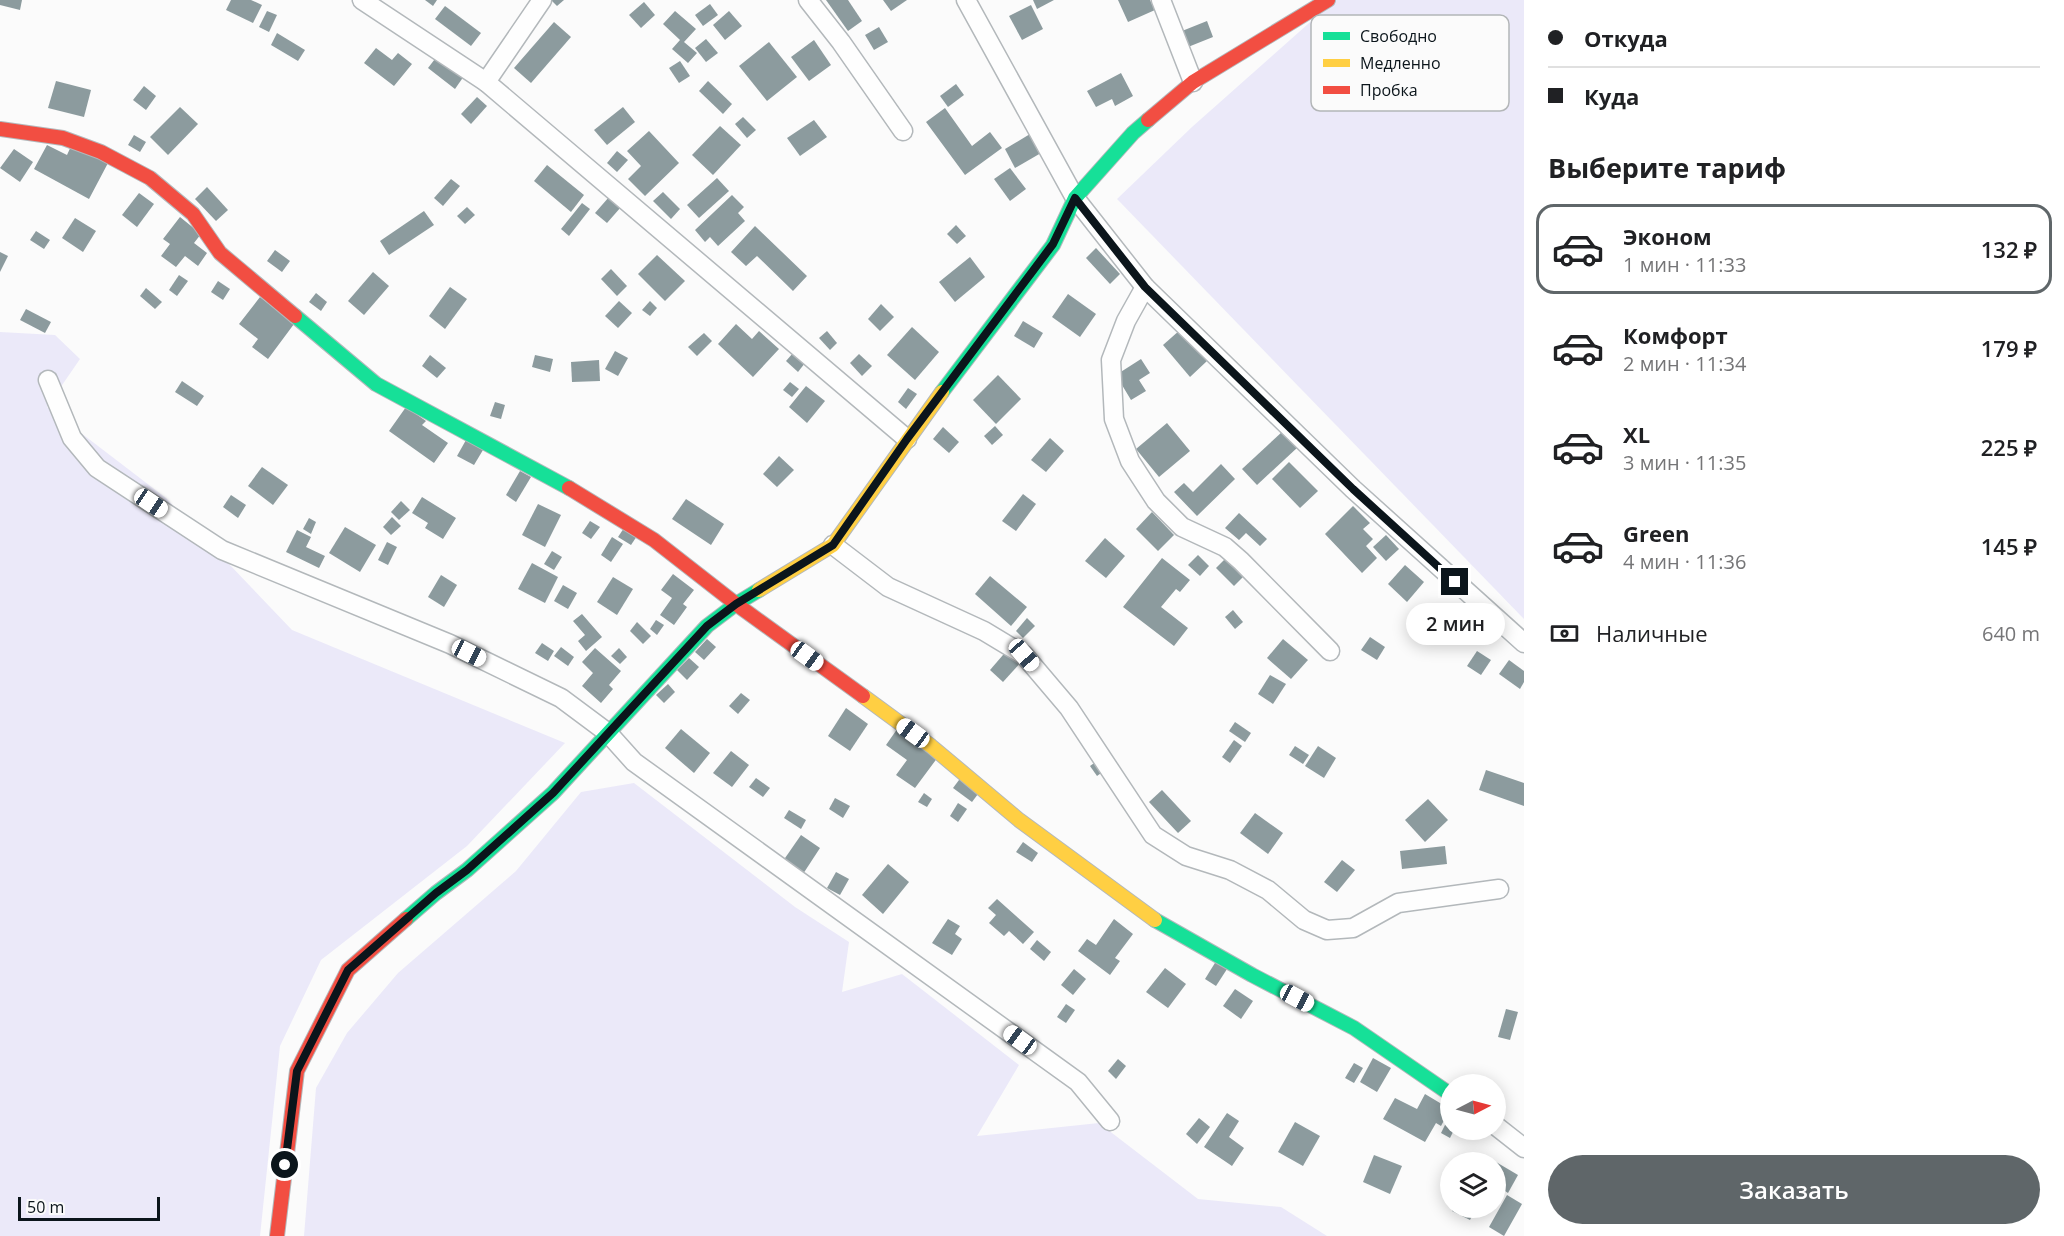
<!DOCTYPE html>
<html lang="ru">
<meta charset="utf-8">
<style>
:root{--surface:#fff;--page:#f2f2f2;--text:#202124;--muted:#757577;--line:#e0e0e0;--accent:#5f6669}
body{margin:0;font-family:"Open Sans",sans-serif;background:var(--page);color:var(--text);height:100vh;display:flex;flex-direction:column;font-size:22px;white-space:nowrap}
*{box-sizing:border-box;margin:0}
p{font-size:20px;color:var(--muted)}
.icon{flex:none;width:33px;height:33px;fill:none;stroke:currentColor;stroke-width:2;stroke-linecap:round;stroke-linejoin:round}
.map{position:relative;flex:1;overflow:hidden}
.panel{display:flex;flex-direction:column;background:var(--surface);width:540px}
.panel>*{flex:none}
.banner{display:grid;align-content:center;height:132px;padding:0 24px;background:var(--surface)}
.needle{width:39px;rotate:84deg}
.fabs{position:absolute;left:1440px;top:1074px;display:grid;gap:12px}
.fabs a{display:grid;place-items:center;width:66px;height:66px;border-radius:50%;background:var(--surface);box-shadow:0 3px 15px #0003;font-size:30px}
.scale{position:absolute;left:18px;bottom:15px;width:142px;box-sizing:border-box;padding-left:6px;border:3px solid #0b151b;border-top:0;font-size:16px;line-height:21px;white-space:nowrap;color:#0b151b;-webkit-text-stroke:4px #fbfbfb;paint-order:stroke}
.end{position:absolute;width:27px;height:27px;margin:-14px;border:8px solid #0b151b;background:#fff;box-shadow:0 0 0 3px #fff}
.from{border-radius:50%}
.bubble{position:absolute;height:42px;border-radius:21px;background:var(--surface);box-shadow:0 3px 15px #0003;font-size:20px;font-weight:600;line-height:42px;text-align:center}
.car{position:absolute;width:18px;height:36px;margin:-18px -9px;border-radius:8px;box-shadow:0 0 4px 2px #0007;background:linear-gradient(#fff 24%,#345 0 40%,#fff 0 76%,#345 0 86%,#fff 0)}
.banner b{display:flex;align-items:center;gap:21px;height:57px;font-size:22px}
.banner b+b{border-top:2px solid var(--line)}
.banner i{width:15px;height:15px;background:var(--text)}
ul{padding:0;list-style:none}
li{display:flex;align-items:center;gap:18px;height:90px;margin:0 12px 9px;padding:0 12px;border:3px solid transparent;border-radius:18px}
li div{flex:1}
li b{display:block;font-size:22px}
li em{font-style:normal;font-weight:600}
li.current{border-color:var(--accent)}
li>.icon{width:54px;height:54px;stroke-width:1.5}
h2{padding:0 24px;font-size:27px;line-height:72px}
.pay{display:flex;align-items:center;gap:15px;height:66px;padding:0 24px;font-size:22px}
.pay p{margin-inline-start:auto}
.button{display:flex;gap:12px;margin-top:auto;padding:12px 24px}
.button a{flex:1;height:69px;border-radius:36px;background:var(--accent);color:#fff;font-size:24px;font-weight:600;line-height:69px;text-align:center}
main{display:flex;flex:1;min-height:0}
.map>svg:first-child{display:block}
.green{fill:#ebe9f9}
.building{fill:#8c9b9e}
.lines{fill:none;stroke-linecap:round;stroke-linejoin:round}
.street-casing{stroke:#b3b8bb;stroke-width:21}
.fast-casing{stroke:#b3b8bb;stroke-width:16}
.slow-casing{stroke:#b3b8bb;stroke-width:16}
.jam-casing{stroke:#b3b8bb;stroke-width:16}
.street{stroke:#fefefe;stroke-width:18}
.fast{stroke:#16e098;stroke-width:14}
.slow{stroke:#ffcf43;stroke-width:14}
.jam{stroke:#f24e42;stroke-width:14}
.route{stroke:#0b151b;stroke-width:8}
.key{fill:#fbfbfb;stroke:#b3b6b8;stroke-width:1.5}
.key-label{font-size:16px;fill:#0b151b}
</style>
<main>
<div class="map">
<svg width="1524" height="1236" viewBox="0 0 1524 1236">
<rect width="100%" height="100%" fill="#fbfbfb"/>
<g class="green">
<path d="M1335,0H1524V619L1117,199L1192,127Z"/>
<path d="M0,332L55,335L80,359L47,407L166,498L292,630L565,743L467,846L321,960L280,1046L260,1236H0Z"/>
<path d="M634,783L795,907L849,942L842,992L902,974L1019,1065L977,1136L1099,1123L1198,1199L1281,1207L1327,1236H304L316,1088L347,1033L398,973L516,871L581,792Z"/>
</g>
<g class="building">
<path d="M0,0H22L20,10L0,5Z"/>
<path d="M231,0H251L262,5L253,23L226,10Z"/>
<path d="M425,0H437L433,6Z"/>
<path d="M551,0H564L557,6Z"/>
<path d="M826,0H848L862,21L848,31Z"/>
<path d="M883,0H907L891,11Z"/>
<path d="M1033,0H1054L1037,9Z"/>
<path d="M1118,0H1150L1155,10L1128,22Z"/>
<path d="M644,2L655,15L641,28L629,15Z"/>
<path d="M710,4L718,15L703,26L695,15Z"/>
<path d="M1031,5L1043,29L1022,40L1009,16Z"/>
<path d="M445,6L481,33L471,46L435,19Z"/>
<path d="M267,11L277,15L269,32L259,27Z"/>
<path d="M675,11L696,29L684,42L697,53L688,63L672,49L680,40L663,24Z"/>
<path d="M729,11L742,26L725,40L713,25Z"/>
<path d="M1207,21L1213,37L1188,47L1182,31Z"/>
<path d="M554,22L571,37L531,83L514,68Z"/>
<path d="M879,27L888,42L874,50L865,35Z"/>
<path d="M277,33L305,50L298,61L271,45Z"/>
<path d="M706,39L718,53L706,62L695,48Z"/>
<path d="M814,40L831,65L809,81L791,57Z"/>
<path d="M769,42L797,77L767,101L739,66Z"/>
<path d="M376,48L392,60L398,53L412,64L394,86L364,63Z"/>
<path d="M438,55L464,76L455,89L428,68Z"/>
<path d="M680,61L690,76L679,83L669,68Z"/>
<path d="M1121,73L1133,96L1115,106L1112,99L1096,107L1087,91Z"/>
<path d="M56,81L91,90L84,117L48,108Z"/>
<path d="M708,81L732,104L723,114L699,91Z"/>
<path d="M956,84L964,95L948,107L940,96Z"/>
<path d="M144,86L156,96L146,110L133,100Z"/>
<path d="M477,97L487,106L471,124L461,114Z"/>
<path d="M180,107L198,124L168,155L150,137Z"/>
<path d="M623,107L635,122L607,145L594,130Z"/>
<path d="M945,108L972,146L990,132L1002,148L965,175L926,122Z"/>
<path d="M743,117L756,130L747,138L735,124Z"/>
<path d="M814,120L827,137L800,156L787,138Z"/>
<path d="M720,126L741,145L713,175L692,155Z"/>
<path d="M649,131L679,163L645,196L628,179L641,166L627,151Z"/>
<path d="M1030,134L1041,153L1015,168L1005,149Z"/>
<path d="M134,135L146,142L140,152L128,145Z"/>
<path d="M72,144L108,163L89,199L34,169L47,145L67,155Z"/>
<path d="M14,149L33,162L20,182L0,168Z"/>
<path d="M617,151L628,160L617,172L607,163Z"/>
<path d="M547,165L584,195L571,212L534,181Z"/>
<path d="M1010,168L1026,189L1010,201L994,179Z"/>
<path d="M717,178L729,191L699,218L687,205Z"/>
<path d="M451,179L460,186L443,206L434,198Z"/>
<path d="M207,187L228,210L216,221L195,199Z"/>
<path d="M663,192L680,209L671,219L653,201Z"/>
<path d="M139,193L154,204L137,227L122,215Z"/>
<path d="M732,195L744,207L738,213L745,221L718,246L710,237L705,242L695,230Z"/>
<path d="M609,197L621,207L607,223L595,213Z"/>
<path d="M582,203L590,209L569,236L561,229Z"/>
<path d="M467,207L475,215L465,224L457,216Z"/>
<path d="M424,211L434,225L389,255L380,241Z"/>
<path d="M180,217L201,234L194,243L207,253L198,266L185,256L176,267L161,256L170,244L163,239Z"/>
<path d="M75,218L96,231L83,252L62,238Z"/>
<path d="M956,225L966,236L957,244L947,234Z"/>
<path d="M755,226L807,276L793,291L757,256L746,266L731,252Z"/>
<path d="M36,231L50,240L44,249L30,240Z"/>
<path d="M1096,248L1120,274L1110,284L1086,258Z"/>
<path d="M275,250L290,261L282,272L267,261Z"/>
<path d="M0,252L8,256L0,272Z"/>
<path d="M657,255L685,281L665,301L638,274Z"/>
<path d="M970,257L985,277L955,302L939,282Z"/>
<path d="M611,269L627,286L617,296L601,279Z"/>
<path d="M373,272L389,286L364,315L348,301Z"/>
<path d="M179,275L188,281L177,296L169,290Z"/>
<path d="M218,281L230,289L223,300L211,292Z"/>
<path d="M450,287L467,299L445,329L429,316Z"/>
<path d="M146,288L162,302L155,309L140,296Z"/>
<path d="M316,293L327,302L321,311L309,302Z"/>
<path d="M1068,294L1096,314L1080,337L1052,317Z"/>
<path d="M260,297L294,324L268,359L252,347L258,339L239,324Z"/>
<path d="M619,301L632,313L618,328L605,316Z"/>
<path d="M650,301L657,308L650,316L642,310Z"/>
<path d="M881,304L894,317L880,331L868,319Z"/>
<path d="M26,309L51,322L45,333L20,320Z"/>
<path d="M1023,321L1043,333L1034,348L1014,336Z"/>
<path d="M736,324L752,339L759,331L779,349L753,377L718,344Z"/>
<path d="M912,327L939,352L915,380L887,355Z"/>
<path d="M1180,330L1207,361L1190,377L1163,345Z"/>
<path d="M827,331L837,343L830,350L819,338Z"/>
<path d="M704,333L712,341L697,356L688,347Z"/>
<path d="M615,351L628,358L618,376L605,369Z"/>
<path d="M793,353L805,363L798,372L786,361Z"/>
<path d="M859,354L872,366L862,376L850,363Z"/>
<path d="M430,355L446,368L437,378L422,366Z"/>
<path d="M535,355L553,359L550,372L532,367Z"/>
<path d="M1141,359L1150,373L1139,380L1146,391L1131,400L1116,375Z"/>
<path d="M599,360L600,381L572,382L571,362Z"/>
<path d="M998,375L1021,399L996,424L973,400Z"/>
<path d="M182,381L204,396L197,406L175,392Z"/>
<path d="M790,382L799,389L792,397L783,390Z"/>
<path d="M806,386L825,401L807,423L789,407Z"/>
<path d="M908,388L917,394L906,409L898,402Z"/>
<path d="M495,402L505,405L501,419L490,416Z"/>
<path d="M406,407L426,421L422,425L448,443L434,463L389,431Z"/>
<path d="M1167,423L1190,451L1159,477L1136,449Z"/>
<path d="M995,426L1003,435L992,445L984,436Z"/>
<path d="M943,427L959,442L949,453L933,439Z"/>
<path d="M1283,431L1298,447L1257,485L1242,469Z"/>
<path d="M1050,438L1064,451L1046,472L1031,460Z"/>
<path d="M466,440L483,450L474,465L457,456Z"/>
<path d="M779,456L794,470L777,487L763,474Z"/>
<path d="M1289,462L1318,491L1300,508L1272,479Z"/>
<path d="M1221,464L1235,479L1197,516L1174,492L1184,483L1193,492Z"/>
<path d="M262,467L288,485L273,505L248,486Z"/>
<path d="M520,471L531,477L516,502L506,495Z"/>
<path d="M1023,494L1036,504L1016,531L1002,521Z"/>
<path d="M231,495L246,505L238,518L223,507Z"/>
<path d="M422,497L456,518L443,539L425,528L428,523L412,513Z"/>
<path d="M686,499L724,524L711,545L672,519Z"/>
<path d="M401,501L410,510L399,520L391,512Z"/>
<path d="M538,504L561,515L545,547L522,535Z"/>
<path d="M1353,506L1370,523L1363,529L1373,539L1366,546L1377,558L1362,573L1325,534Z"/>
<path d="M1152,512L1174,535L1158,551L1136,529Z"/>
<path d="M1239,513L1267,539L1260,546L1246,533L1239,540L1225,528Z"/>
<path d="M392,517L401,526L391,535L383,527Z"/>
<path d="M309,518L316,522L311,534L303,529Z"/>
<path d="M590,521L600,527L591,539L582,533Z"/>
<path d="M345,527L376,545L360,572L329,553Z"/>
<path d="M624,528L637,536L631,545L618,537Z"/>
<path d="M297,530L311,537L306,547L325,556L319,568L286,552Z"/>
<path d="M1386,535L1399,549L1386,561L1373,547Z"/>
<path d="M612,537L623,544L611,562L601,555Z"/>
<path d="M1105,538L1125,556L1106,578L1085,561Z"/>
<path d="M387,542L397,547L388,565L378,560Z"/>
<path d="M552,551L562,557L554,570L544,564Z"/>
<path d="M1198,555L1209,566L1200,576L1188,565Z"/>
<path d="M1228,556L1246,574L1234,586L1216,568Z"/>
<path d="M1162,558L1190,580L1180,592L1176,589L1161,607L1188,628L1174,646L1123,607Z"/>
<path d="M532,563L558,577L545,603L518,589Z"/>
<path d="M1405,565L1424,582L1407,602L1388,584Z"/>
<path d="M673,574L694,590L683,604L687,607L674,625L660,615L672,598L661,590Z"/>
<path d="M441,575L457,585L444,607L428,597Z"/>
<path d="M990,576L1027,607L1011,626L975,594Z"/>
<path d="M613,577L633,589L617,615L597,602Z"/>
<path d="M563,585L577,593L568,609L554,601Z"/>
<path d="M1447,605L1467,625L1454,639L1433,619Z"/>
<path d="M1233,610L1243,622L1235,629L1225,617Z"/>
<path d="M582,614L602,637L586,651L578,641L585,635L573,621Z"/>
<path d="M1027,618L1035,626L1023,638L1016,631Z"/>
<path d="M656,620L664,625L657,635L650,629Z"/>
<path d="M637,622L651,636L643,644L630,631Z"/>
<path d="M1370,637L1385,647L1377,660L1361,650Z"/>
<path d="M707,639L716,647L704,660L695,652Z"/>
<path d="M1283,639L1308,660L1291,679L1267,658Z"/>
<path d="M542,643L554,651L548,661L535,653Z"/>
<path d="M561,647L574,657L568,666L554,656Z"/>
<path d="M595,648L621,671L609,685L613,689L601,703L582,686L593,673L582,662Z"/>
<path d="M619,648L627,657L620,664L611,656Z"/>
<path d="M1009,648L1023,660L1003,682L990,670Z"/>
<path d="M1477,651L1491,660L1481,675L1467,666Z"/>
<path d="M689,658L699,667L687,680L677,670Z"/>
<path d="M1509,660L1524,671V682L1520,689L1499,674Z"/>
<path d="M1270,675L1286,684L1273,704L1258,694Z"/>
<path d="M668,684L675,692L664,703L656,695Z"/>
<path d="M741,693L750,700L738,714L729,706Z"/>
<path d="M846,708L868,724L850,751L828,736Z"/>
<path d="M1235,722L1251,733L1245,742L1229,731Z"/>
<path d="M900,725L938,757L915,788L896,775L907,760L886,745Z"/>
<path d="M681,729L710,753L694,773L665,748Z"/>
<path d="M1234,740L1242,746L1230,763L1222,757Z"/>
<path d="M1295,746L1309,755L1303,764L1289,755Z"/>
<path d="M1318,746L1336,758L1324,778L1305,766Z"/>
<path d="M731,751L749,765L732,787L713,773Z"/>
<path d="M1097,761L1104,771L1097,776L1090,766Z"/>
<path d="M1486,770L1524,783V806L1479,790Z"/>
<path d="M962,776L981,790L972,802L953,788Z"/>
<path d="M756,778L770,788L763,797L749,787Z"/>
<path d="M1162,790L1191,821L1178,833L1149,802Z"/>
<path d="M924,793L932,799L927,807L918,802Z"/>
<path d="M835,798L850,806L843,818L829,809Z"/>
<path d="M1428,799L1448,820L1425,842L1405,820Z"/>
<path d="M958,803L967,809L958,822L950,816Z"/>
<path d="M789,810L806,820L801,829L784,818Z"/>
<path d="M1255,813L1283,833L1268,854L1240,833Z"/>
<path d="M801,835L820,848L803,874L783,861Z"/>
<path d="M1023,842L1038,853L1032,862L1016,852Z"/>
<path d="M1445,846L1447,864L1402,869L1400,851Z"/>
<path d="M1342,860L1355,870L1337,892L1324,882Z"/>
<path d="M888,864L909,882L883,914L862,895Z"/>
<path d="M836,872L849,879L840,895L827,888Z"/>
<path d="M997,899L1034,932L1023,944L1009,931L1004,936L989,923L996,915L988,908Z"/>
<path d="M948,919L960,926L955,934L962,939L952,955L932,943Z"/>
<path d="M1114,919L1133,934L1115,958L1120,961L1110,975L1078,951L1087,939L1096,945Z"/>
<path d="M1037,940L1051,952L1044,961L1030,949Z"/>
<path d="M1218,958L1229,966L1216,986L1205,979Z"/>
<path d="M1165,968L1186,984L1168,1008L1146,992Z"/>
<path d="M1074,969L1086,979L1073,995L1061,985Z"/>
<path d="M1235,989L1253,1001L1241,1019L1223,1006Z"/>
<path d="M1066,1004L1075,1010L1066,1023L1057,1017Z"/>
<path d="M1506,1009L1518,1012L1510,1040L1498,1037Z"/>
<path d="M1373,1058L1391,1068L1377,1092L1360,1082Z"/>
<path d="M1118,1059L1126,1066L1116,1079L1108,1071Z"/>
<path d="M1354,1063L1363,1068L1354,1083L1345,1078Z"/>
<path d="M1425,1094L1450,1109L1441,1126L1436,1123L1425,1142L1383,1119L1395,1098L1417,1109Z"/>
<path d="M1227,1113L1239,1121L1229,1137L1244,1148L1232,1166L1204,1147Z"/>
<path d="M1450,1115V1130H1454L1450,1138L1441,1133Z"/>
<path d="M1199,1118L1210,1127L1197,1144L1186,1134Z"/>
<path d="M1295,1122L1320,1136L1303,1166L1278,1152Z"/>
<path d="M1374,1155L1402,1166L1390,1194L1363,1182Z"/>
<path d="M1496,1162L1518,1175L1508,1193L1496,1185Z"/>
<path d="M1507,1195L1522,1204L1504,1236L1489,1227Z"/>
<path d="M1454,1208H1476L1470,1220L1452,1211Z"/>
</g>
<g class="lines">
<defs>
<g id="street">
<path d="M362,0L486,82L907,439"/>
<path d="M808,0L841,42L903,131"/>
<path d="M966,0L1075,198L1145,287L1353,489L1524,643"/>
<path d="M1161,0L1193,82"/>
<path d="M486,82L542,0"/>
<path d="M1145,287L1126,321L1111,360L1114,419L1130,461L1156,501L1182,527L1225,547L1241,561L1330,651"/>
<path d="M48,380L72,438L97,468L222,550L450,644L561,698L608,733L634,762L1078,1082L1110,1121"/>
<path d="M833,545L888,587L984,631L1024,655L1069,708L1153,835L1186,856L1230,870L1268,890L1304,920L1327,930L1353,928L1398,903L1499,889"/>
<path d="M1496,1126L1524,1148"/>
</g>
<g id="fast">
<path d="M295,316L376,384L569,488"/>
<path d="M942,392L1053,245L1075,198L1133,133L1148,120"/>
<path d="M406,919L436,893L467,870L553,793L707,626L736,604L759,590"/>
<path d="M1155,920L1252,975L1354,1028L1450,1094"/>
</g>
<g id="slow">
<path d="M759,590L833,545L942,392"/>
<path d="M863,696L931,746L1019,820L1155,920"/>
</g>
<g id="jam">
<path d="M1148,120L1193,82L1328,0"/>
<path d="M0,129L63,138L101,152L150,178L193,214L220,253L295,316"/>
<path d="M569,488L654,540L736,604L863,696"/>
<path d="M277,1236L297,1071L348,970L406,919"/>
</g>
</defs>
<use href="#street" class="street-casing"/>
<use href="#fast" class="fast-casing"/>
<use href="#slow" class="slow-casing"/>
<use href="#jam" class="jam-casing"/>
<use href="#street" class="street"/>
<use href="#fast" class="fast"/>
<use href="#slow" class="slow"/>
<use href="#jam" class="jam"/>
</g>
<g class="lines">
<path class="route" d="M285,1165L297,1071L348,970L436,893L467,870L553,793L707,626L736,604L833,545L907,439L1053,244L1075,198L1145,287L1353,489L1455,582"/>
</g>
<rect x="1311" y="15" width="198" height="96" rx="9" class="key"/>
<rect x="1323" y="32" width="27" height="8" fill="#16e098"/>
<rect x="1323" y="59" width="27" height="8" fill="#ffcf43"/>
<rect x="1323" y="86" width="27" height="8" fill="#f24e42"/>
<g class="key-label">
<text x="1360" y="42">Свободно</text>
<text x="1360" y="69">Медленно</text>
<text x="1360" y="96">Пробка</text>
</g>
</svg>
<div class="fabs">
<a><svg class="needle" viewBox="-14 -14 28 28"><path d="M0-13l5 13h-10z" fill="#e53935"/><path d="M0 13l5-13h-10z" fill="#757577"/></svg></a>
<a><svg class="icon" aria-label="layers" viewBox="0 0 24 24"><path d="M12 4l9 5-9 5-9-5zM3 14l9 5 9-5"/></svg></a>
</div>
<div class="scale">50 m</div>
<i class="end from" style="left:285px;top:1165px"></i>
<i class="end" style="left:1455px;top:582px"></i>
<div class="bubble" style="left:1406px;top:603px;width:99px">2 мин</div>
<i class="car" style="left:151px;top:503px;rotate:124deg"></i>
<i class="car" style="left:469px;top:653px;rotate:117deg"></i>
<i class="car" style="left:1024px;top:655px;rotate:139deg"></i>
<i class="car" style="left:807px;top:656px;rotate:126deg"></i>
<i class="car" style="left:913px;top:733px;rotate:306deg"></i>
<i class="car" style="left:1297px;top:998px;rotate:118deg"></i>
<i class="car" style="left:1020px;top:1040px;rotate:306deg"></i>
</div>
<section class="panel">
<div class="banner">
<b><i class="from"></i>Откуда</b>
<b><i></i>Куда</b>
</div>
<h2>Выберите тариф</h2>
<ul>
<li class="current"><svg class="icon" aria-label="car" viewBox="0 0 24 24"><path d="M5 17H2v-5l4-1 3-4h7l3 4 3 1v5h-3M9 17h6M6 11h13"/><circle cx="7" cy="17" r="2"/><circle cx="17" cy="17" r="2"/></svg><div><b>Эконом</b><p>1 мин · 11:33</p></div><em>132 ₽</em></li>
<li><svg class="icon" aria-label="car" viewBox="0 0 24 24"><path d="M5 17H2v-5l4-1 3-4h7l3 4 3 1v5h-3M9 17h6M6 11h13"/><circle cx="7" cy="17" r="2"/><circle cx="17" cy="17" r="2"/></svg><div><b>Комфорт</b><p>2 мин · 11:34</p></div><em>179 ₽</em></li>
<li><svg class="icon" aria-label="car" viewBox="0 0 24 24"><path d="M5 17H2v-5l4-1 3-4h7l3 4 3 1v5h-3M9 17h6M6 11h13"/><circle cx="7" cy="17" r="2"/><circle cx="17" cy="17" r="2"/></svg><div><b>XL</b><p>3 мин · 11:35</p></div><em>225 ₽</em></li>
<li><svg class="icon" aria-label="car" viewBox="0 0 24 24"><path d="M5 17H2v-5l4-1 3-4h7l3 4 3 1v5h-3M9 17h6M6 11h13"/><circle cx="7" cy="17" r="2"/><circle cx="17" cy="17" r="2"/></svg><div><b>Green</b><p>4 мин · 11:36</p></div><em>145 ₽</em></li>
</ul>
<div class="pay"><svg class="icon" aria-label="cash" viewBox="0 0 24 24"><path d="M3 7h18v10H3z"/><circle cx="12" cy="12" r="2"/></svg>Наличные<p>640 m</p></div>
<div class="button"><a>Заказать</a></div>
</section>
</main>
